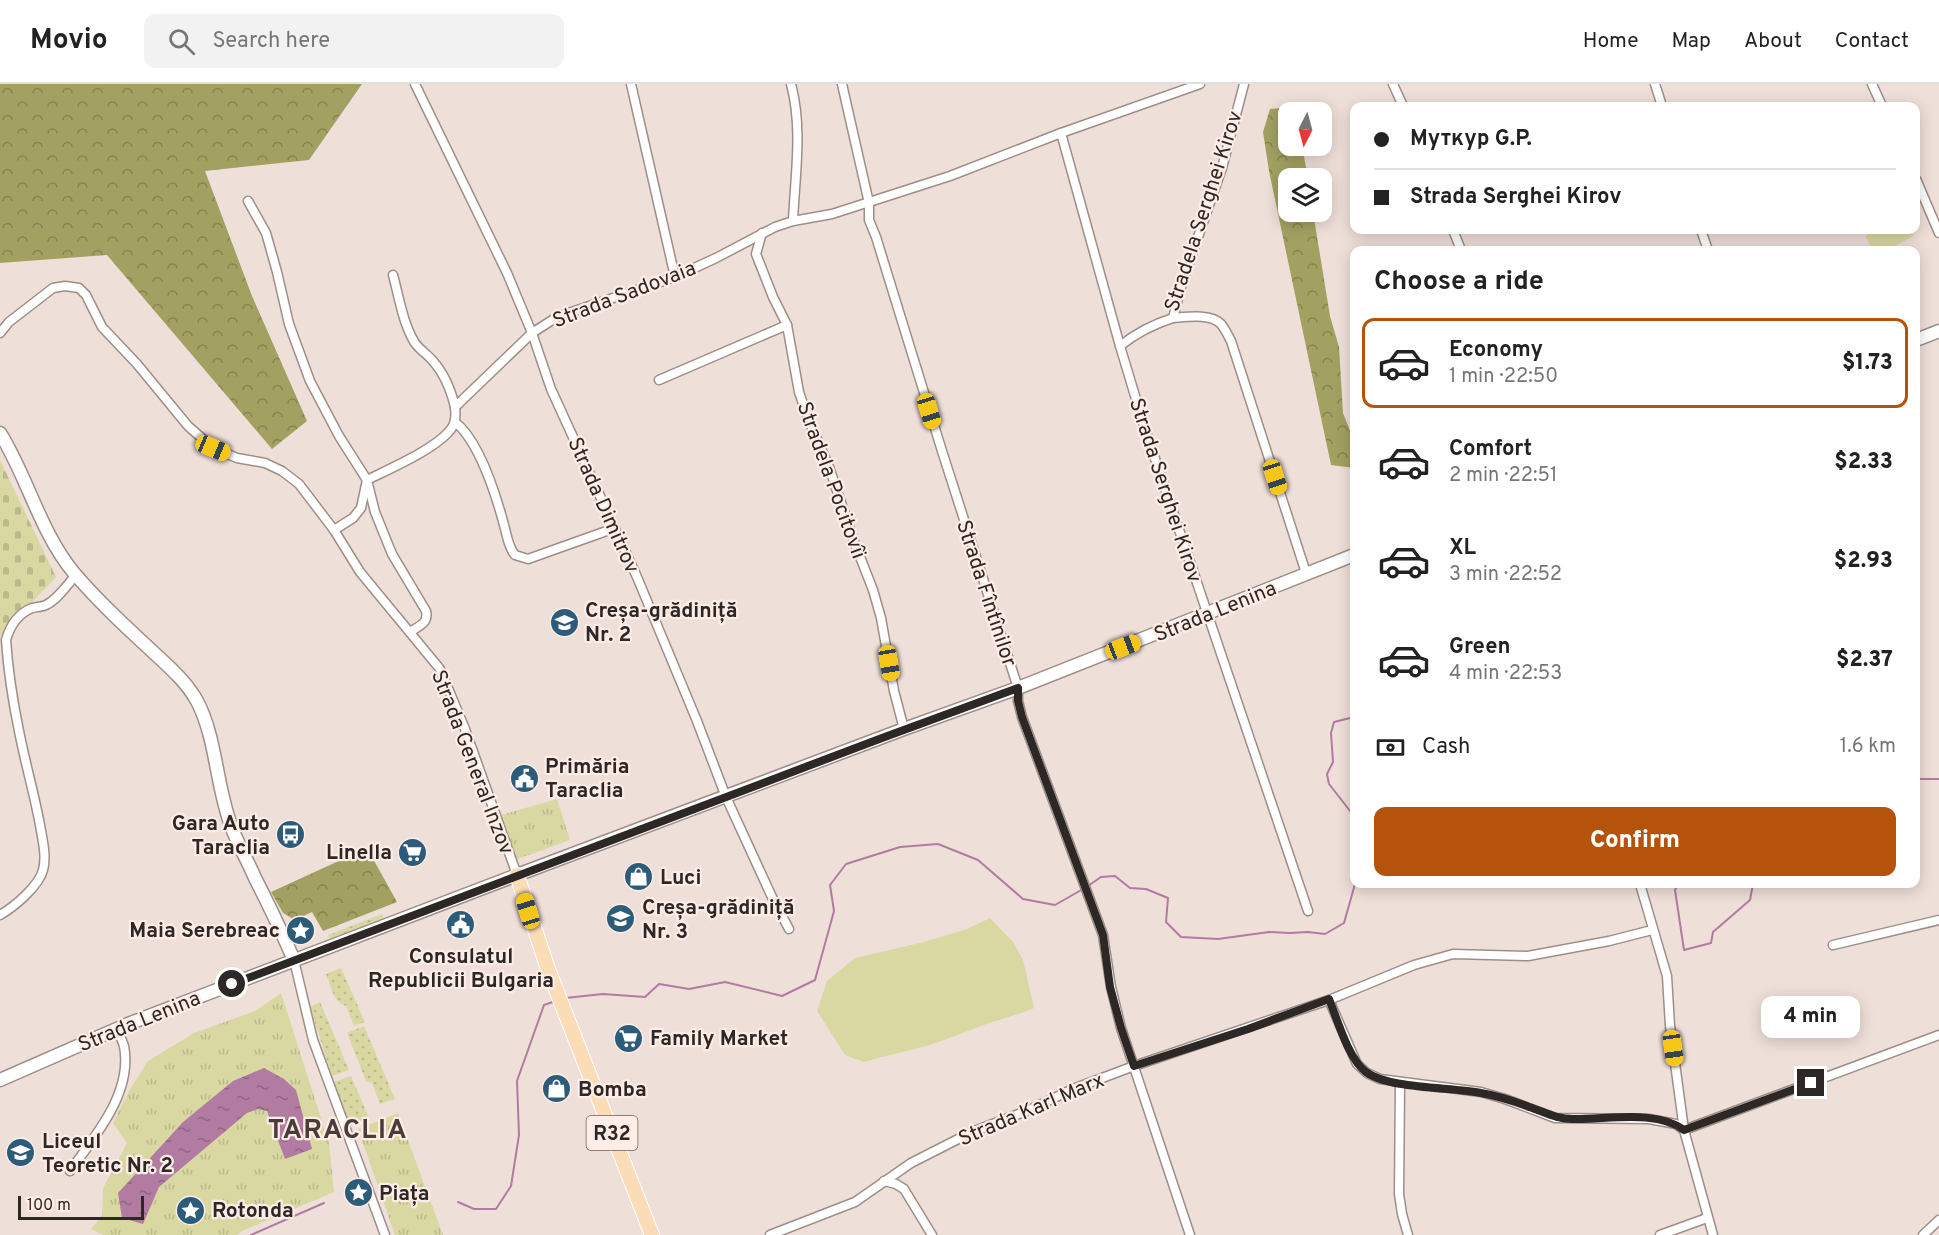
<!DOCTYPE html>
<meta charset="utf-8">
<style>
:root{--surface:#fff;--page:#f2f2f2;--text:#222;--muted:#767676;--line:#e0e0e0;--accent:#b45309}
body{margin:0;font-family:Overpass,sans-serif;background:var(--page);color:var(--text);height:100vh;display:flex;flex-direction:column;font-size:22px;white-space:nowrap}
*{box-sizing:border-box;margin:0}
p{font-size:20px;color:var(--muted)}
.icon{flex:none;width:33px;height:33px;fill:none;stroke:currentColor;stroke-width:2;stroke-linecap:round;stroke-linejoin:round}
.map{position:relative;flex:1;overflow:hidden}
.panel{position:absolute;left:1350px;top:162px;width:570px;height:642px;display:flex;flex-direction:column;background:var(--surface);border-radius:12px;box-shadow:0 3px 15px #0003}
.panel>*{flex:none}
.banner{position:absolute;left:1350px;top:18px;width:570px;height:132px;border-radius:12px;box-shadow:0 3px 15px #0003;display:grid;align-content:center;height:132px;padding:0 24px;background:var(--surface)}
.needle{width:39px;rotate:186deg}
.fabs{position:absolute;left:1278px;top:18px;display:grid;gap:12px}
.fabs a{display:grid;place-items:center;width:54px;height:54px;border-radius:12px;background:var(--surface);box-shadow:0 3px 15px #0003;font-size:30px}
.scale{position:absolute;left:18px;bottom:15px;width:126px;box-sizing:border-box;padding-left:6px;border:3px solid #2d2725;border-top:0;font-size:16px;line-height:21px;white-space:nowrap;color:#2d2725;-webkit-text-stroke:4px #fdede6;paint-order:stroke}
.end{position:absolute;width:27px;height:27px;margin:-14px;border:8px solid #2d2725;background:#fff;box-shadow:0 0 0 3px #fff}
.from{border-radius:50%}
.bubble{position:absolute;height:42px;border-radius:12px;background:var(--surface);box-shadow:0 3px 15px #0003;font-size:20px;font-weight:800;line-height:42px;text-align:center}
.car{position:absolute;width:18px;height:36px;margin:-18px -9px;border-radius:8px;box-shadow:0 0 4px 2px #0007;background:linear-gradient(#f5c518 24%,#345 0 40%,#f5c518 0 76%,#345 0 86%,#f5c518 0)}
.banner b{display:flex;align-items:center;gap:21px;height:57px;font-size:22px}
.banner b+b{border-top:2px solid var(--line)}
.banner i{width:15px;height:15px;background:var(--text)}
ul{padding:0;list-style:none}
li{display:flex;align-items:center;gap:18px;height:90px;margin:0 12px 9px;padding:0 12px;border:3px solid transparent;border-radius:12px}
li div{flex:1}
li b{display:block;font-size:22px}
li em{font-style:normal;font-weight:800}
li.selected{border-color:var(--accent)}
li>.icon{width:54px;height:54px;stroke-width:1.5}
h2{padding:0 24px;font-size:27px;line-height:72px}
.pay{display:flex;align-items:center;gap:15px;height:66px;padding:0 24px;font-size:22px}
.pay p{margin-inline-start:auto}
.primary-button{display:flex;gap:12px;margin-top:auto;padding:12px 24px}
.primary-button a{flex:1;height:69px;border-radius:12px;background:var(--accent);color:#fff;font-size:24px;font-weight:800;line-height:69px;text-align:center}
header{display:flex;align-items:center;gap:36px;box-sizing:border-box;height:84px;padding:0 30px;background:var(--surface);border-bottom:2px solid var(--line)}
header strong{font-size:28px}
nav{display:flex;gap:33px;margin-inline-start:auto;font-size:21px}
.search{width:420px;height:54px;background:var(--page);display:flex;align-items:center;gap:15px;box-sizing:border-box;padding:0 21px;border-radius:12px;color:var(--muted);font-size:22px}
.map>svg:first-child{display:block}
.grass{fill:url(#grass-dots)}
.forest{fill:url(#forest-crowns)}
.cemetery{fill:url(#cemetery-stones)}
.park{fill:url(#park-tufts)}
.garden{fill:#d9d8a2}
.water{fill:url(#water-ripples)}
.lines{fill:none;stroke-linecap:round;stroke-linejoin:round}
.stream{stroke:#b17ba2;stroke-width:2}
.street-casing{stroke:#9d8e89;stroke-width:11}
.secondary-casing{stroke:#9d8e89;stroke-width:15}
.primary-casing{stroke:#fff;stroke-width:16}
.street{stroke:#fff;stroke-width:8}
.secondary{stroke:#fff;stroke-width:12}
.primary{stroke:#faddb6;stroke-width:14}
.route{stroke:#2d2725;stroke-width:8}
.labels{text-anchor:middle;stroke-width:4.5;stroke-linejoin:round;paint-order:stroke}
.shield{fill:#fdede6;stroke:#6b625f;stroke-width:1.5}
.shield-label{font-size:20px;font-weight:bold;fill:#2d2725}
.street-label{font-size:21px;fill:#2d2725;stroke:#fdede6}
.poi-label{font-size:21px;font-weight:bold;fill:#2d2725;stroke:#fdede6;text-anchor:start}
.district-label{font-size:27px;font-weight:bold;letter-spacing:1.5px;fill:#4a3d38;stroke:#fdede6}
</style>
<header>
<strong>Movio</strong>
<div class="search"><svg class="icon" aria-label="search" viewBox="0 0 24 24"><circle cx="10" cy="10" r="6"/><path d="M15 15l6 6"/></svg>Search here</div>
<nav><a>Home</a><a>Map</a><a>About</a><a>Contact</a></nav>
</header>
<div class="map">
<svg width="1939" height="1151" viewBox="0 0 1939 1151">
<defs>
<pattern id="grass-dots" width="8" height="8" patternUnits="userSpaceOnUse" patternTransform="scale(1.5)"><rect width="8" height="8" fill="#d9d8a2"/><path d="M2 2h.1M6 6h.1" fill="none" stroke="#bbb98b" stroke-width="1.8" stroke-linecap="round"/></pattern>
<pattern id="forest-crowns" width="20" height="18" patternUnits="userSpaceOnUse" patternTransform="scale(1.5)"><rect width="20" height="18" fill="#a3a161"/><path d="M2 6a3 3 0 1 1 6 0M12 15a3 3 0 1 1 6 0" fill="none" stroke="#858350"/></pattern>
<pattern id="cemetery-stones" width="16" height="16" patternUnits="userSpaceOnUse" patternTransform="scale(1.5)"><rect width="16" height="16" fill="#d9d8a2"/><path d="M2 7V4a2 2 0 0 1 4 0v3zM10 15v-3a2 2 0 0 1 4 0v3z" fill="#bbb98b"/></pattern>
<pattern id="park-tufts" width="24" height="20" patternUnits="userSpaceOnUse" patternTransform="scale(1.5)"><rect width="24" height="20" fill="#d9d8a2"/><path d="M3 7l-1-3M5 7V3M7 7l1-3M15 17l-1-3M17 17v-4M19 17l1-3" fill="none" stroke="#bbb98b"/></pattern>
<pattern id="water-ripples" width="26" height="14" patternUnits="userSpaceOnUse" patternTransform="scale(1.5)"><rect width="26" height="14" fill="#b17ba2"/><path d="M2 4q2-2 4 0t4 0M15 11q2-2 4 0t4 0" fill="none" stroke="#906584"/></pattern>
</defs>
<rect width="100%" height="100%" fill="#efdfd9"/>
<g class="grass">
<path d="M382,830L384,834L330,855L328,851Z"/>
<path d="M341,884L365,938L354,942L346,922C333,918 331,902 326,890Z"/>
<path d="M320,918L349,986L332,992L310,923Z"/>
<path d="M364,942L395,1015L380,1020L372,999L366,997L347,949Z"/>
<path d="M351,992L369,1034L348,1042L334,998Z"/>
</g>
<g class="forest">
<path d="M0,0H362L309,76L205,87L252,212L307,337L272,365L107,171L0,179Z"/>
<path d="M1291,23L1293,28H1288V62H1302L1308,94H1288V128H1313L1330,232L1339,263L1343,329L1351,349L1350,366H1354V384L1331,381L1269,87L1263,48L1270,25Z"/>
<path d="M367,764L397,818L323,847L312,828L295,836L283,829L271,808Z"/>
</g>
<path class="cemetery" d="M0,376L56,493L0,552Z"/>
<g class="park">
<path d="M557,715L570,756L515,776L501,731Z"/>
<path d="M281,909L329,1059L334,1108L242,1147L237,1151H103L91,1145L102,1132L103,1104L127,1059L113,1039L130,1005L148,977L194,949L255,927Z"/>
<path d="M398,1029L443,1151H395L358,1045Z"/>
</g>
<g class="garden">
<path d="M1877,146H1910L1914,152L1887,166H1873L1865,152Z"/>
<path d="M990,834L1014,859L1023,876L1034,924C1018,931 1004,934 989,939C967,947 946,956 923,963C903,968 884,972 864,978L845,971L817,927L827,897L855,874L924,858L967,845Z"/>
</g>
<path class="water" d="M264,984L284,995L296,1006L312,1065L285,1075L267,1027L258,1025L247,1029L159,1103L143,1140L122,1134L118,1109L183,1038L233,997Z"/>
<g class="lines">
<g class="stream">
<path d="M1354,633L1334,638L1331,649L1333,678L1327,690L1329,700L1354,732"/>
<path d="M1916,695H1939"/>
<path d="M1678,800L1675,806L1684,866L1711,859L1713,848L1750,816L1753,800"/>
<path d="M1088,802L1101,793L1115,792L1130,804L1146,805L1168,814L1166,838L1181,853L1218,855L1269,848L1290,849L1308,848L1325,850L1344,839L1355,800"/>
<path d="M565,914L603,910L645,913L659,900L689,905L725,898L782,912L815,896L834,827L830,801L846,780L900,763L938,760L978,776L1023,815L1055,821L1083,805"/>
<path d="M458,1118L474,1125H496L511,1102L519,1051L517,997L544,921L556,917"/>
<path d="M251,1151L324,1119"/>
</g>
<defs>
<g id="street">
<path d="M415,0L507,189L532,249L551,305L637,493L697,637L726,713L771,811L789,845"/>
<path d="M631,0L675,193"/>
<path d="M791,0C803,45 795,91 793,137"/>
<path d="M842,0L869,119V136L876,153L942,367L1018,604V617L1022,633L1103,851L1111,903L1121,944L1190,1151"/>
<path d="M1393,0L1403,22"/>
<path d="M1655,0L1662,22"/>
<path d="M1872,0L1882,22"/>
<path d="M1061,49L1120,262L1145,345L1308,827"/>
<path d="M1916,95L1939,149"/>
<path d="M248,117L266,149L277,188L289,240L310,297L339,352L367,396L375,428L392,470L426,527C429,539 419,542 410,548"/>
<path d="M1453,146L1461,166"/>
<path d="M1701,146L1708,166"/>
<path d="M762,149L756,170L773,213L787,241L799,308L809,337L829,383L855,460L873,506L881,534L894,607L904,645"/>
<path d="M393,191C399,213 403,240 415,259C420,266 427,270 432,276C444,289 451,306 455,323"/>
<path d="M1173,234C1186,233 1211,229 1221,240C1225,245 1228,251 1231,257L1306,489"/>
<path d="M0,249L9,238L53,204L65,202L79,204L86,211L102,243L137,280L188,342L213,364L237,374L265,379L282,387L299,400L334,446L360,488L440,585L465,645L517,791"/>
<path d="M1120,262C1135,250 1154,240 1173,234L1182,199L1222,84L1244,0"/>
<path d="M659,296L787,241"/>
<path d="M455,338C479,357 496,411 504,441C507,451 508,463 515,471L528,475L615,444"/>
<path d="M334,446L353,434L361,424L367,396C389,385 436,365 451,345C456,339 456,331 455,323L532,249L557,233L675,193L716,174L775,143L793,137L832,130L950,92L1061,49L1200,0"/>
<path d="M1640,800L1667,892L1670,942L1684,1046L1713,1151"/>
<path d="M0,831C14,823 39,802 43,786C47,772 42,754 40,741C34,709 25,678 19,647C13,618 8,585 6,556C10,542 17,530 32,524C36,523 42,523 46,521C58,515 67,501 76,491"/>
<path d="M1833,861L1939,836"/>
<path d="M294,876L313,956L385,1151"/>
<path d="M1329,916L1357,980L1367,989L1380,995L1481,1008L1505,1015L1555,1034L1649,1035L1676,1040L1684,1046L1939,951"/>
<path d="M1400,999L1399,1110L1402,1130L1408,1151"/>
<path d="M70,1087C95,1052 133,1009 124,962C122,956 119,950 117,944"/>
<path d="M884,1097L896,1100L904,1105L932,1151"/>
<path d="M770,1151L855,1118L911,1079L972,1048L1029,1026L1073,1005L1134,982L1329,916L1414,881L1453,870L1528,872L1609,857L1652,846"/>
<path d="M1660,1151L1707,1134"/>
<path d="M1923,1151L1939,1136"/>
</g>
<g id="secondary">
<path d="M1916,256L1939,247"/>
<path d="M0,349C28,394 40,448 74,489C98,517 125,542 152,567C168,582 186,597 197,617C217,655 216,704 232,744C238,761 248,777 255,794C269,821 282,849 294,876"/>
<path d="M0,996L128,940L517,791L904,645L1018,604L1354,471"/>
</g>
<path id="primary" d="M517,791L548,885L652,1151"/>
</defs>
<use href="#street" class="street-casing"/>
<use href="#secondary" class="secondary-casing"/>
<use href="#primary" class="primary-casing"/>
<use href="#street" class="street"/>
<use href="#secondary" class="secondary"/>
<use href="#primary" class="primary"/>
</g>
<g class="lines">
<path class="route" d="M232,900L882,654L1018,604V617L1022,633L1103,851L1110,903L1121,944L1134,982L1248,945L1329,915C1338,937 1348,974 1366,988C1388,1005 1452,1003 1481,1009C1498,1012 1514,1017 1529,1023C1545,1028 1556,1035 1573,1035C1606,1036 1656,1025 1684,1046L1811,999"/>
</g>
<defs>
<symbol id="school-disc" viewBox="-11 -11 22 22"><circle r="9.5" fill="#2d5c7b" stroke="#fdede6"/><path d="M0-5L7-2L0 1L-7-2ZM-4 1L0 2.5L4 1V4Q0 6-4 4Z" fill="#fff"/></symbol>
<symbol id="civic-disc" viewBox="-11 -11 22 22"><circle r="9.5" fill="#2d5c7b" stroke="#fdede6"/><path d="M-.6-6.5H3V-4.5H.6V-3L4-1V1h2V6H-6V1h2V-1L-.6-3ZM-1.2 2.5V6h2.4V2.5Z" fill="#fff"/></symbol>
<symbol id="bus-disc" viewBox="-11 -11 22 22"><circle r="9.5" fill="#2d5c7b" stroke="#fdede6"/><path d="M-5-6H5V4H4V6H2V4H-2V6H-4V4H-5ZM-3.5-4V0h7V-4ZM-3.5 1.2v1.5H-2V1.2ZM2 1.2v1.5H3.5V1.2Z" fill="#fff"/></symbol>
<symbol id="supermarket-disc" viewBox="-11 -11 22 22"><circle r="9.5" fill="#2d5c7b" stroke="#fdede6"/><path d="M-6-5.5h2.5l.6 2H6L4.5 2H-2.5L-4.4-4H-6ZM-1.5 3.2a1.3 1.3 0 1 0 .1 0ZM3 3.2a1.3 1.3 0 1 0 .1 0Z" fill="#fff"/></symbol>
<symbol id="shop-disc" viewBox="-11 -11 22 22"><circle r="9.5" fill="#2d5c7b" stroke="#fdede6"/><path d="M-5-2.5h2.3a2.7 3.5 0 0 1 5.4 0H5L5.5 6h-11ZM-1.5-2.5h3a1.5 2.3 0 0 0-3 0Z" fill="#fff"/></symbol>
<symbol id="sight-disc" viewBox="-11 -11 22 22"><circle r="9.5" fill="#2d5c7b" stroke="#fdede6"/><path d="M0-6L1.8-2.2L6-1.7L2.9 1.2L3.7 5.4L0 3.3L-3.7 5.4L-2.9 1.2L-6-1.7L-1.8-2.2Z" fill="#fff"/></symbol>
</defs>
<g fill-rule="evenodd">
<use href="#school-disc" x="548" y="522" width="33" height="33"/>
<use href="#civic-disc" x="508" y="678" width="33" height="33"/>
<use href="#bus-disc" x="274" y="734" width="33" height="33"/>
<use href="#supermarket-disc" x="396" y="752" width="33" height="33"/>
<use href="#shop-disc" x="622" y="776" width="33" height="33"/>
<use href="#school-disc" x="604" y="818" width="33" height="33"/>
<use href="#civic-disc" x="444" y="824" width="33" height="33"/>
<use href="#sight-disc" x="284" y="830" width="33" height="33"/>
<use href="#supermarket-disc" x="612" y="938" width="33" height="33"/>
<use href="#shop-disc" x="540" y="988" width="33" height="33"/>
<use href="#school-disc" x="4" y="1052" width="33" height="33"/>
<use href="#sight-disc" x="342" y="1092" width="33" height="33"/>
<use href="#sight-disc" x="174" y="1110" width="33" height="33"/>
</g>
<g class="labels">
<rect class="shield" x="586.5" y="1032" width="51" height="34" rx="4.5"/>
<g class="shield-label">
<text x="612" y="1056">R32</text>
</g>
<g class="street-label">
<text transform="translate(1203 127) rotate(-72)" y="7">Stradela Serghei Kirov</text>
<text transform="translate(624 210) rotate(-21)" y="7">Strada Sadovaia</text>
<text transform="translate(832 396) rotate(70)" y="7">Stradela Pocitovîi</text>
<text transform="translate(1166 406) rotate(72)" y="7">Strada Serghei Kirov</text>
<text transform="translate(604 421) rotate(66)" y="7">Strada Dimitrov</text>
<text transform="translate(987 509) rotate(72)" y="7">Strada Fîntînilor</text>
<text transform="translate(1215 527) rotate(-22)" y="7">Strada Lenina</text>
<text transform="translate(473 678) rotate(69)" y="7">Strada General Inzov</text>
<text transform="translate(139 937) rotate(-22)" y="7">Strada Lenina</text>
<text transform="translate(1031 1025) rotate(-23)" y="7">Strada Karl Marx</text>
</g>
<g class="poi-label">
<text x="585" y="533">Creșa-grădiniță<tspan x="585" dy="24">Nr. 2</tspan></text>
<text x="545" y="689">Primăria<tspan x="545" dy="24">Taraclia</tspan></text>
<text x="270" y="746" text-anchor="end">Gara Auto<tspan x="270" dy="24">Taraclia</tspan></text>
<text x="392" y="775" text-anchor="end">Linella</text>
<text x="660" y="800">Luci</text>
<text x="642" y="830">Creșa-grădiniță<tspan x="642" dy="24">Nr. 3</tspan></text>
<text x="280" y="853" text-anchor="end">Maia Serebreac</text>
<text x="461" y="879" text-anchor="middle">Consulatul<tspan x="461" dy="24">Republicii Bulgaria</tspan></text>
<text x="650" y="961">Family Market</text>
<text x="578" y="1012">Bomba</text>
<text x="42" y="1064">Liceul<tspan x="42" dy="24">Teoretic Nr. 2</tspan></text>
<text x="379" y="1116">Piața</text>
<text x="212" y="1133">Rotonda</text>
</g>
<g class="district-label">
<text x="338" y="1054">TARACLIA</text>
</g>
</g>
</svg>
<div class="fabs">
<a><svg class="needle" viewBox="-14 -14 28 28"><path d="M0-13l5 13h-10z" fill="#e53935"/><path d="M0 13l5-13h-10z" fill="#767676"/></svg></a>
<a><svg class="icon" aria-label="layers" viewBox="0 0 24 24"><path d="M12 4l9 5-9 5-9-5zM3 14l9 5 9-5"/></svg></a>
</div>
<div class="scale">100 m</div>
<i class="end from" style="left:232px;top:900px"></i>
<i class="end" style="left:1811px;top:999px"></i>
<div class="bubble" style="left:1761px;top:912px;width:99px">4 min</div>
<i class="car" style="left:929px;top:327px;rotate:163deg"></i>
<i class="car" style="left:213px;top:364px;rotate:113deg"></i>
<i class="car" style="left:1275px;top:393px;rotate:162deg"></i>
<i class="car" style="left:1123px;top:563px;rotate:69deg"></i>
<i class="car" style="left:889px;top:579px;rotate:170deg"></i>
<i class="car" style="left:528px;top:827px;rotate:343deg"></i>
<i class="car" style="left:1673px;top:964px;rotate:172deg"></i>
<div class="banner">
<b><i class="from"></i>Муткур G.P.</b>
<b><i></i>Strada Serghei Kirov</b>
</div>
<section class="panel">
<h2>Choose a ride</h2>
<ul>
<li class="selected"><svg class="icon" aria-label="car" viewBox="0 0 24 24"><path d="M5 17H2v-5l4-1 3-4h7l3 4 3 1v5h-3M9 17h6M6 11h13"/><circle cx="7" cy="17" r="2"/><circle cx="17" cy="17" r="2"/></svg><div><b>Economy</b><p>1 min · 22:50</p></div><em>$1.73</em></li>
<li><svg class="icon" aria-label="car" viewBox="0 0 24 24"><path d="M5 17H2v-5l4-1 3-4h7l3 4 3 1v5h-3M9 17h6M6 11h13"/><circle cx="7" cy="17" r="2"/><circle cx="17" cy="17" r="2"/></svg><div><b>Comfort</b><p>2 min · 22:51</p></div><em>$2.33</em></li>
<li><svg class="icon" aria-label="car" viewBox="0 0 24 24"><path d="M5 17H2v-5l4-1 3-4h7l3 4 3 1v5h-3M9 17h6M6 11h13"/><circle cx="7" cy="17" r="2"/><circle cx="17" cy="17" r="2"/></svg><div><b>XL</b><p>3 min · 22:52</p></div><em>$2.93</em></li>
<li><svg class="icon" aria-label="car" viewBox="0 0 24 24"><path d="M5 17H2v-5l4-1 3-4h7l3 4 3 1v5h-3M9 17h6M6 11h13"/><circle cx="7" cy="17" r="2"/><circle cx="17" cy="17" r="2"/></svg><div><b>Green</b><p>4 min · 22:53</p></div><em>$2.37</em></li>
</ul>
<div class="pay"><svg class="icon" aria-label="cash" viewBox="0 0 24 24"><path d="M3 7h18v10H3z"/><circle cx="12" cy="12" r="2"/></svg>Cash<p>1.6 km</p></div>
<div class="primary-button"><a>Confirm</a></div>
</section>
</div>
